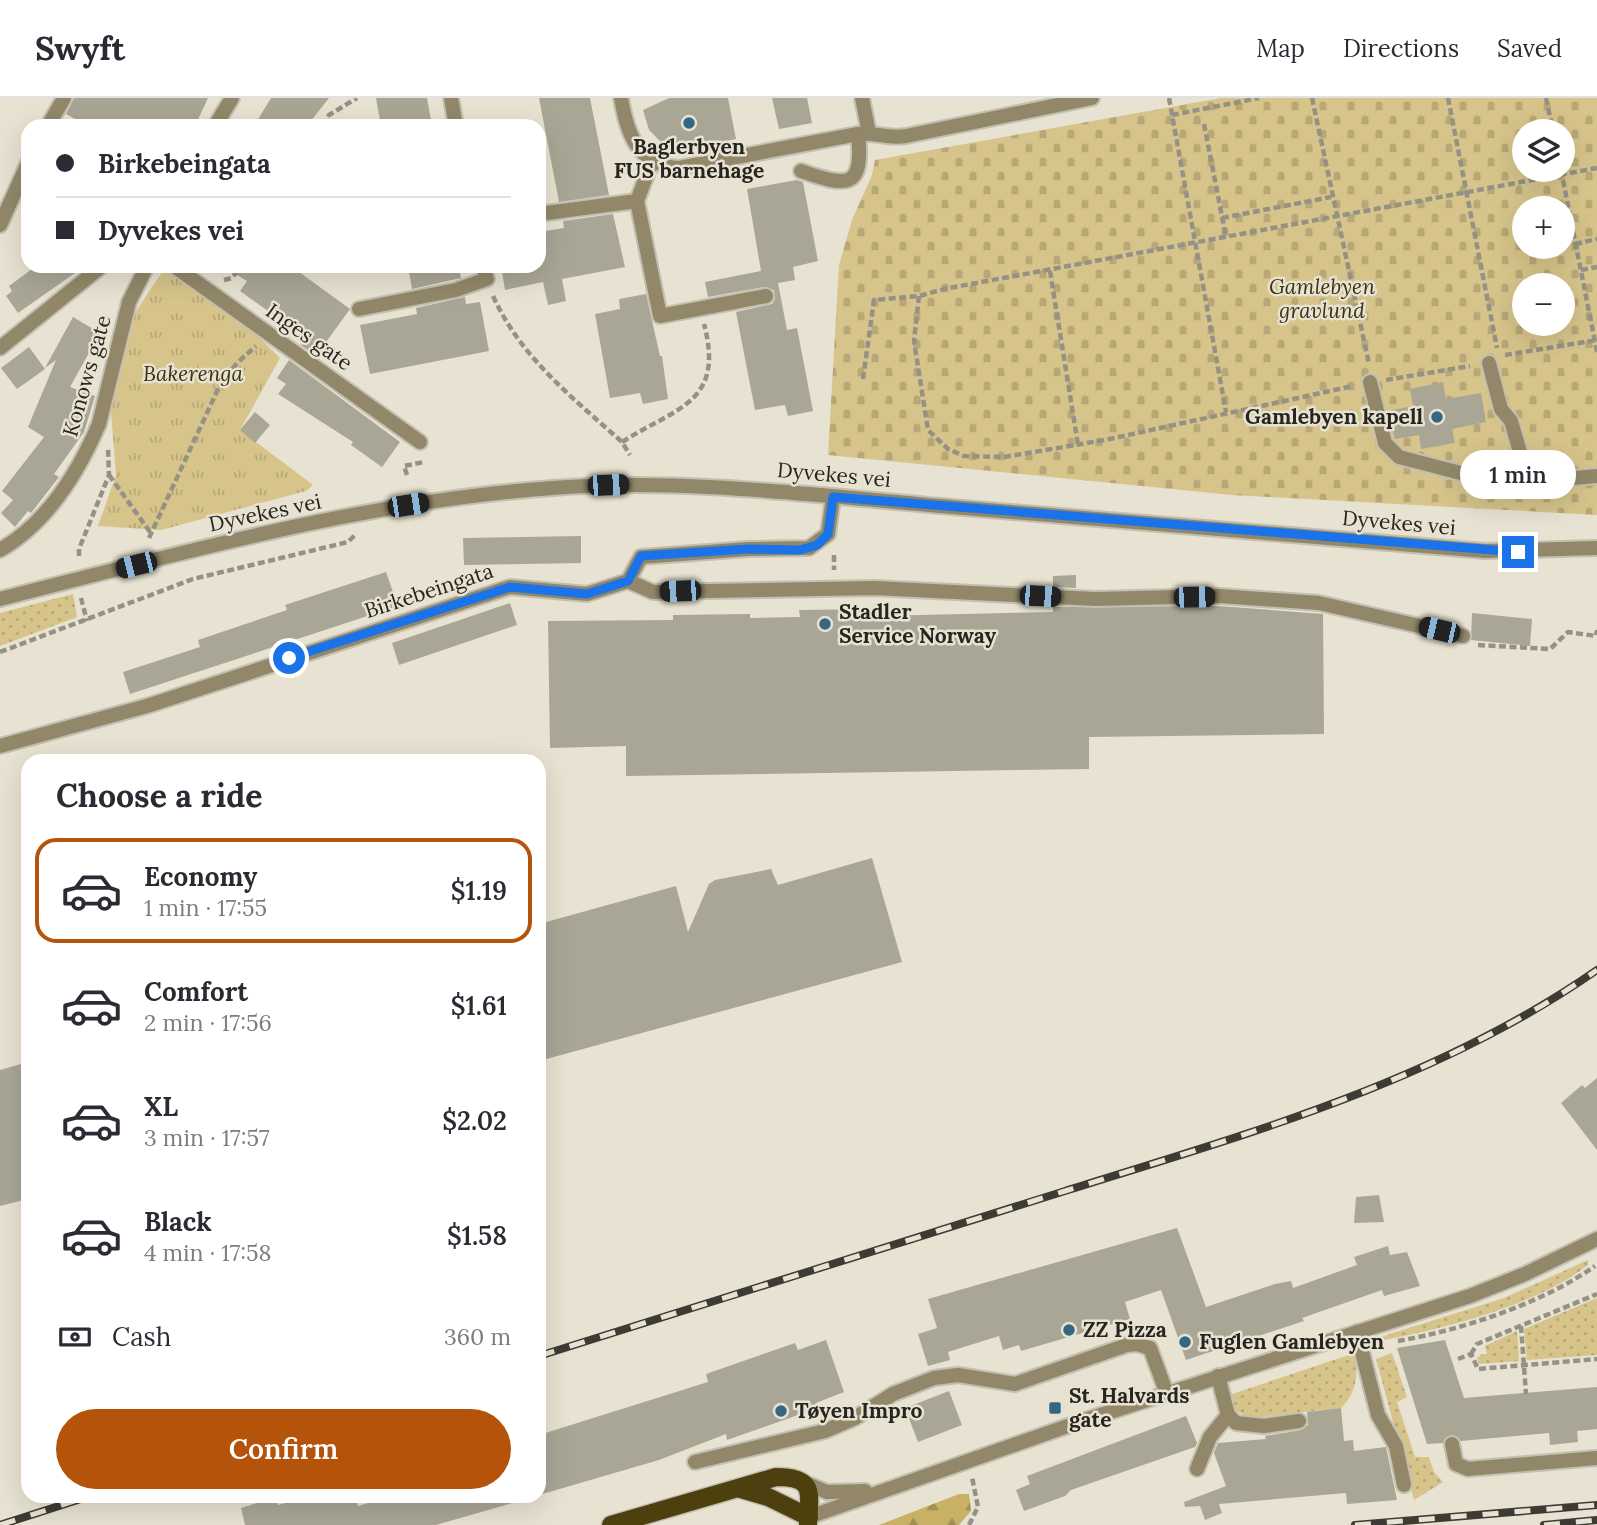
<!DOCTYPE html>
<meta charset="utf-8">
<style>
:root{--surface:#fff;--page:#f2f2f3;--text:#2b2b33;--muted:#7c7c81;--line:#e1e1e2;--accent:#b45309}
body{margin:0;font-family:Lora,serif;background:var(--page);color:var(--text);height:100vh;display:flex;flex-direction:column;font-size:26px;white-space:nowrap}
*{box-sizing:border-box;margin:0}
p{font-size:23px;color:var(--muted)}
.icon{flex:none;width:38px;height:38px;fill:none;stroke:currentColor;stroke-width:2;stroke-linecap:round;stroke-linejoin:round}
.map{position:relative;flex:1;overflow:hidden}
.sheet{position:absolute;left:21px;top:656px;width:525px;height:749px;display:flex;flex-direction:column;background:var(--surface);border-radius:21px;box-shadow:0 7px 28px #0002}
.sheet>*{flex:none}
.banner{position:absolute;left:21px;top:21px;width:525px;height:154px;border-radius:21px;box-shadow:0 7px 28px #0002;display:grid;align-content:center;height:154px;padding:0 35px;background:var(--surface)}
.fabs{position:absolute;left:1512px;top:21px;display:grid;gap:14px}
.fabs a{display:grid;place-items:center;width:63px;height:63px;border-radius:50%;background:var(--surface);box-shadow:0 7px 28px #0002;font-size:35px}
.end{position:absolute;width:32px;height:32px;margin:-16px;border:9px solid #1a73e8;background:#fff;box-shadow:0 0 0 4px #fff}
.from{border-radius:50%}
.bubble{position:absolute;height:49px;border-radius:24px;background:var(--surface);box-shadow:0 7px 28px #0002;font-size:23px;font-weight:600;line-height:49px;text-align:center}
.car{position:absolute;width:21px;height:42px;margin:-21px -10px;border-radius:9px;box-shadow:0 0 5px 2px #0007;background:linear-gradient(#222 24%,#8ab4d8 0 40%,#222 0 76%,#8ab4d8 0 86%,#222 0)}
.banner b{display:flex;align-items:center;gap:24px;height:66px;font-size:26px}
.banner b+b{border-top:2px solid var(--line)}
.banner i{width:18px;height:18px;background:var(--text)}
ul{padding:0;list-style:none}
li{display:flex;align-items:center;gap:21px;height:105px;margin:0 14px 10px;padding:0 21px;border:4px solid transparent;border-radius:21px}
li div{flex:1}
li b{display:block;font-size:26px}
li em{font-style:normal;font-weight:600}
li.selected{border-color:var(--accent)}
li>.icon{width:63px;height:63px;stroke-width:1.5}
h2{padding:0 35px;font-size:32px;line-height:84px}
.pay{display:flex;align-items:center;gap:18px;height:77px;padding:0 35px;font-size:26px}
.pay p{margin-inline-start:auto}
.action{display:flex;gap:14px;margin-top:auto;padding:14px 35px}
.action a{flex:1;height:80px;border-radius:42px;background:var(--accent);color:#fff;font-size:28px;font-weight:600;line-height:80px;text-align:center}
header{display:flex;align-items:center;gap:42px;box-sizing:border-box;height:98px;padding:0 35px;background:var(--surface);border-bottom:2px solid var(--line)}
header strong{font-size:33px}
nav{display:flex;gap:38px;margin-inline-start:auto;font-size:24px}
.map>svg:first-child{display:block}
.grass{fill:url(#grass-dots)}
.forest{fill:url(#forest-firs)}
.cemetery{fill:url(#cemetery-stones);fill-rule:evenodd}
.park{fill:url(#park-tufts)}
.building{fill:#aaa696}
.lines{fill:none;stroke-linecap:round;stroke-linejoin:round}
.service-casing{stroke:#c4c0b1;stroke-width:18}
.minor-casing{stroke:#c4c0b1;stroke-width:18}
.tertiary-casing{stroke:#c4c0b1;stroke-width:18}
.primary-casing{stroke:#c4c0b1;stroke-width:21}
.path{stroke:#959185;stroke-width:4.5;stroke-dasharray:7 3.5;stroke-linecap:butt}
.service{stroke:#928869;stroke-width:14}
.minor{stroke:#928869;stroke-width:14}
.tertiary{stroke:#928869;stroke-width:14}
.primary{stroke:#4e400e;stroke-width:18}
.rail-casing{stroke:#3e3b34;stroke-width:8}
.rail{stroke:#e7e2d1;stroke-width:5;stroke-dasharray:16;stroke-linecap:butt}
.route{stroke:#1a73e8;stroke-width:9}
.poi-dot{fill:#336884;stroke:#e7e2d1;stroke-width:2.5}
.labels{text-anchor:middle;stroke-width:5;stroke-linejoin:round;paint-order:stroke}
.poi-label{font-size:21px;font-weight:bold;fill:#27251f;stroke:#e7e2d1;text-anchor:start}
.park-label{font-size:21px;font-style:italic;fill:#3d3311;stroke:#e7e2d1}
.street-label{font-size:21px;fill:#27251f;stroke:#e7e2d1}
</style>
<header>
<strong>Swyft</strong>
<nav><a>Map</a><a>Directions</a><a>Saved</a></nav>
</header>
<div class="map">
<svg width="1597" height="1427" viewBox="0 0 1597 1427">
<defs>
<pattern id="grass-dots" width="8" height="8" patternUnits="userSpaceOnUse" patternTransform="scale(1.75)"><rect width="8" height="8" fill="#d6c48a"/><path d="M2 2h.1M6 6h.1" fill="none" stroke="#b8a877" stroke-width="1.8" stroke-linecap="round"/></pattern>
<pattern id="forest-firs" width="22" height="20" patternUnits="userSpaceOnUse" patternTransform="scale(1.75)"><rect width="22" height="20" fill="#c8b165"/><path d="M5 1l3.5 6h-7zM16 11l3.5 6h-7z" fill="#a29053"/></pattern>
<pattern id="cemetery-stones" width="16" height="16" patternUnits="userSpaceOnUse" patternTransform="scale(1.75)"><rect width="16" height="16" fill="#d6c48a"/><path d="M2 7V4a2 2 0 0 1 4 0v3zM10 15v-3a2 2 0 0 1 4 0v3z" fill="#b8a877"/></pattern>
<pattern id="park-tufts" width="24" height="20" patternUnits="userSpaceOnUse" patternTransform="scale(1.75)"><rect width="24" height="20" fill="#d6c48a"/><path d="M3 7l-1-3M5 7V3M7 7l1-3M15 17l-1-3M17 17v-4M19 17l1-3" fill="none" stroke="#b8a877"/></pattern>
</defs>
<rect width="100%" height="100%" fill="#e7e2d1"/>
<g class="grass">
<path d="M73,496L77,519L0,548V515Z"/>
<path d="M1588,1162V1167C1534,1209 1442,1231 1375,1244L1374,1241L1504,1200Z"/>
<path d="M1597,1200V1257L1527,1262L1524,1231Z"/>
<path d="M1517,1233L1519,1263L1479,1266L1477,1260L1482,1256H1487L1485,1248Z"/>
<path d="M1355,1255C1358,1277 1357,1294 1341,1310L1250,1320L1236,1313L1229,1297Z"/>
<path d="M1392,1255L1407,1299L1397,1304L1415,1359H1429L1434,1374L1443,1384L1414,1402L1376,1261Z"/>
</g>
<path class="forest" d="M959,1396H969L971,1413L959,1427H879Z"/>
<path class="cemetery" d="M1221,0H1597V417L1232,397L828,357L839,167L852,122L872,77L875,62ZM1524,33H1563V72H1524ZM1524,110H1563V149H1524ZM1524,187H1563V226H1524Z"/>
<path class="park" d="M164,171L259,239L280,260L240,332L313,387L306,393L161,432L98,428L116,377L111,314L136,213Z"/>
<g class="building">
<path d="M74,0H208L195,28H88L66,16Z"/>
<path d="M271,0H329L307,28H254Z"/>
<path d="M376,0H427L432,28H381Z"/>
<path d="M539,0H590L609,97L559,104Z"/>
<path d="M669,0H728L736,41L682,52L663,46L649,32L643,12Z"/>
<path d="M772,0H807L812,25L779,31Z"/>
<path d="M797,82L803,84L818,163L793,169L795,182L778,185L787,232L797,230L813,313L788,318L785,307L755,312L736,214L772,206L775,201L774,192L764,189L708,199L705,184L761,173L747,91Z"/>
<path d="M613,116L625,169L562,181L566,203L548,207L543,184L505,192L501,168H539V134L564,130L563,123Z"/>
<path d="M36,168H85L18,215L6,198L12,193L9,188Z"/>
<path d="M222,168H291L350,211L316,258L301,247L306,240L240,193L247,183Z"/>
<path d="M408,168H459L461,180L412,191Z"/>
<path d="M646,196L660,258H662L668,301L643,306L640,295L610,300L595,216L620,211L619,201Z"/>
<path d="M465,199L466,206L480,204L489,253L370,276L360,227L417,216L416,210Z"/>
<path d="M73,219L100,235L70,289L95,298L84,334L54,376L59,379L31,415L28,413L15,429L1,415L13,402L2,393L44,339L28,329L56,262L45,270Z"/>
<path d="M29,249L45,271L17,291L1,270Z"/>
<path d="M289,262L400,344L382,369L351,347L353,344L278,296L286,286L277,280Z"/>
<path d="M1443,284L1446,301L1481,295L1486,324L1452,331L1455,345L1421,351L1419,337L1395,341L1387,313L1413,308L1410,291Z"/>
<path d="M255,314L270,327L255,345L240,332Z"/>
<path d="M581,438V465L464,467L463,440Z"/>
<path d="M386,474L398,508L130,596L123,574L200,549L198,542L287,512L285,507Z"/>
<path d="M1076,477V490L1053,489V478Z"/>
<path d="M510,505L517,527L399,567L392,545Z"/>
<path d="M1219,508L1323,516L1324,636L1089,639V671L626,678V648L550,650L548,523L673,522V517L750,516V520L800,519L799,512L877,511V518L1053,514V509Z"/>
<path d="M1472,515L1532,521L1530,548L1471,542Z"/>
<path d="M872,760L902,864L539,963V826L676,788L688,834L709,786L715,782L771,771L778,787Z"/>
<path d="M28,964V1101L0,1108V972Z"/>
<path d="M1597,980V1052L1561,1005L1582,987L1585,990Z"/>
<path d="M1379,1097L1384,1124L1354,1125L1356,1099Z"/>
<path d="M1177,1130L1206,1209L1275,1186L1291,1183L1293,1190L1357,1167L1354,1159L1388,1148L1390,1157L1407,1154L1420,1188L1384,1198L1382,1192L1302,1220L1304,1223L1186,1262L1161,1192L1125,1204L1130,1221L1021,1253L1019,1247L1003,1252L999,1238L948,1254L950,1262L928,1268L918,1236L937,1230L928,1201Z"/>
<path d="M826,1242L844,1294L816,1305L818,1310L727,1342L726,1336L659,1362L539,1397V1337L708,1284L706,1276L795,1245L798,1252Z"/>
<path d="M1445,1242L1464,1300L1597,1289V1331L1577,1333L1578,1344L1550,1347L1549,1335L1461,1343L1451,1337L1443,1345L1427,1346L1397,1250Z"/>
<path d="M949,1293L962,1327L918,1344L905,1310Z"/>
<path d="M1341,1310L1344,1343L1353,1342L1354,1353L1386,1349L1397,1402L1347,1406L1346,1395L1219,1406L1222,1415L1205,1422L1200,1408L1185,1409L1184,1404L1226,1388L1214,1355L1218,1345L1266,1341L1265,1338L1301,1332L1308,1327L1307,1314Z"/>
<path d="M1186,1318L1197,1345L1195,1349L1071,1392L1065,1398L1024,1413L1016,1392L1030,1386L1027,1378Z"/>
<path d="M311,1398H355L358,1408L392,1398H515L516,1404L436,1427H245L241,1410L276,1399L278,1407Z"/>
</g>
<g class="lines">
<defs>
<g id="service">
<path d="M451,0L456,28"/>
<path d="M652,63L637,103L660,218L766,198"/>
<path d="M801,73C847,89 864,92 858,36"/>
<path d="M539,116L637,103"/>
<path d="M359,211L456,192L487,181L483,168"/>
<path d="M1489,265L1501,311L1511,323L1529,385"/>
<path d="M1370,284L1385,345L1399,359L1476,379L1516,385L1597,378"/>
<path d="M0,452C47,425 78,375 99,326"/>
<path d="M628,483L653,494L875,490L1095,501L1219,498L1319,505L1463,538"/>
<path d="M0,648L147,608L510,489L587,496L628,483L641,459L748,451L809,450L828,436L833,399"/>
<path d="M1357,1234L1378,1317L1396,1348L1404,1387"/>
<path d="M1218,1278L1228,1317L1236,1325L1264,1328L1299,1323"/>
<path d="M1452,1346L1456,1366L1468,1371L1597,1360"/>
<path d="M695,1364L825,1333L855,1320L893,1296L934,1280L958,1277L1015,1286L1127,1247L1137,1246L1150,1250L1167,1296"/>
<path d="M1197,1371L1210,1339L1228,1317"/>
</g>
<g id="minor">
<path d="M621,0C627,36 638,67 679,70L858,36C876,34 886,41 906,38L1092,0"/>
<path d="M862,0L869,35"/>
<path d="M48,28L64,0"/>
<path d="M215,28L232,0"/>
<path d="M0,127L28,65"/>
<path d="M174,168L420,344"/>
<path d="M0,250L102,168"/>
<path d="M99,326L129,204L147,168"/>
</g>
<g id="tertiary">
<path d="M0,501C182,455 365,403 553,390C687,380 819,398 952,409C1130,424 1308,438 1485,453L1597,450"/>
<path d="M805,1385L827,1394L865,1393"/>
<path d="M809,1419L1082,1323L1470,1198L1525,1176L1597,1141"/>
</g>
<g id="primary">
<path d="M741,1391L768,1399L809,1419"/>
<path d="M611,1427L776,1379C817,1379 809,1396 808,1427"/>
</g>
</defs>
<use href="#service" class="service-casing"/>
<use href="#minor" class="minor-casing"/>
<use href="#tertiary" class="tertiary-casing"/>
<use href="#primary" class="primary-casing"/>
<g class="path">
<path d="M1169,0L1226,314"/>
<path d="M1312,0L1369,266"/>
<path d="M1448,0L1497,250"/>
<path d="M1546,0L1553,33"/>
<path d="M1172,17L1259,0"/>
<path d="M1204,26L1226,139"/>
<path d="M323,28L329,17L357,0"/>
<path d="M1561,72L1597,254"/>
<path d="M1222,120L1331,99"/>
<path d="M1575,146L1597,141"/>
<path d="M1581,172L1597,169"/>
<path d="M1050,173L1078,347"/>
<path d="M224,182L232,180L241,168"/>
<path d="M493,198C521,260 573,300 622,344L630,357"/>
<path d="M919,198L914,243L928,332L948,351L964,358L1004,359L1105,342L1353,288"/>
<path d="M1505,257L1597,242"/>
<path d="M863,281L874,202L919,198L944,191L1597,70"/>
<path d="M1386,282L1470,268"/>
<path d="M622,344C677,309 725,305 704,226"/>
<path d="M109,377L150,434"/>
<path d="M407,377L404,368L424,364"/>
<path d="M149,440L219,289L237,265L256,248"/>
<path d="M834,457V472"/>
<path d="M79,458V451L109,377L108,349"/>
<path d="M81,500L87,523"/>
<path d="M1478,547L1550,551L1568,534L1596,538L1597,532"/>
<path d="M0,554L193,481L348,444L356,436"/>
<path d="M1521,1228L1526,1296"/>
<path d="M1398,1243C1462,1232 1543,1205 1595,1168"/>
<path d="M1471,1256L1477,1246L1597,1196"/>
<path d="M1458,1261L1471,1256L1478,1271L1597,1261"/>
<path d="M969,1427L978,1409L972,1379"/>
</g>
<use href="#service" class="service"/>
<use href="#minor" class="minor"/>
<use href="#tertiary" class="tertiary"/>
<use href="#primary" class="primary"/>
<defs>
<g id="rail">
<path d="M539,1258C714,1203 890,1148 1065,1093C1250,1035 1436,984 1597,872"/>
<path d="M0,1427L90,1398"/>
<path d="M1355,1427L1597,1407"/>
<path d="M1544,1427L1597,1422"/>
</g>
</defs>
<use href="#rail" class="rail-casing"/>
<use href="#rail" class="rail"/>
</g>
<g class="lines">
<path class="route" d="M289,560L510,489L587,496L628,483L641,458L748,451L800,452L817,447L828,436L833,399L1518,454"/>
</g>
<g class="poi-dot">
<circle cx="689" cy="25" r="7"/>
<circle cx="1437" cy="319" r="7"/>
<circle cx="825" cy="526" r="7"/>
<circle cx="1069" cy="1232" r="7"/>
<circle cx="1185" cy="1244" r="7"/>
<rect x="1048" y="1303" width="14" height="14" rx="3.5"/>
<circle cx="781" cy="1313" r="7"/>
</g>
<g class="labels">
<g class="poi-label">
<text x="689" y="56" text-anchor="middle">Baglerbyen<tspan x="689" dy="24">FUS barnehage</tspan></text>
<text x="1423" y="326" text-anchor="end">Gamlebyen kapell</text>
<text x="839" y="521">Stadler<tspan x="839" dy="24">Service Norway</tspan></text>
<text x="1083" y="1239">ZZ Pizza</text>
<text x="1199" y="1251">Fuglen Gamlebyen</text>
<text x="1069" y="1305">St. Halvards<tspan x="1069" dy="24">gate</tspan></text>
<text x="795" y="1320">Tøyen Impro</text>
</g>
<g class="park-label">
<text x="1322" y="196">Gamlebyen<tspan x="1322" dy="24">gravlund</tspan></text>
<text x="193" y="283">Bakerenga</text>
</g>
<g class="street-label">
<text transform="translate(309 239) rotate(35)" y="7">Inges gate</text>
<text transform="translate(87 278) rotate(-74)" y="7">Konows gate</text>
<text transform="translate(834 377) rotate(5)" y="7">Dyvekes vei</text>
<text transform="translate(265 415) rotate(-12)" y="7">Dyvekes vei</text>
<text transform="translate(1399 425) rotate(5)" y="7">Dyvekes vei</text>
<text transform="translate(429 493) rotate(-18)" y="7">Birkebeingata</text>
</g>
</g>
</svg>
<div class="fabs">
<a><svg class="icon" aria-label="layers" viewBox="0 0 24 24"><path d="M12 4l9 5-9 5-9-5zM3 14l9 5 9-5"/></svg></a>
<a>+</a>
<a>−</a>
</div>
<i class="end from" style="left:289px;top:560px"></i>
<i class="end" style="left:1518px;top:454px"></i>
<div class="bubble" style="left:1460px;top:352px;width:116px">1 min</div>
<i class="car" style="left:608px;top:387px;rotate:88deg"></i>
<i class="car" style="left:408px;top:407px;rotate:81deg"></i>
<i class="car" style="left:136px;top:467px;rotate:256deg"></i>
<i class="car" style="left:680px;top:493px;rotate:268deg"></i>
<i class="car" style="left:1040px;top:498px;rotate:93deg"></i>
<i class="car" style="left:1194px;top:499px;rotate:89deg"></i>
<i class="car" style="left:1439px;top:532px;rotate:283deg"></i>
<div class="banner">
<b><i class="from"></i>Birkebeingata</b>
<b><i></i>Dyvekes vei</b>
</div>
<section class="sheet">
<h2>Choose a ride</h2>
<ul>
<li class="selected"><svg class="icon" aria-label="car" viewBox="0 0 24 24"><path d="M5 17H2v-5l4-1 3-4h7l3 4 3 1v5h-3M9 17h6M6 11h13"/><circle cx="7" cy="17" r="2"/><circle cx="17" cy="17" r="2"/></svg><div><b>Economy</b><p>1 min · 17:55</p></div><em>$1.19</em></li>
<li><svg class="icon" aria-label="car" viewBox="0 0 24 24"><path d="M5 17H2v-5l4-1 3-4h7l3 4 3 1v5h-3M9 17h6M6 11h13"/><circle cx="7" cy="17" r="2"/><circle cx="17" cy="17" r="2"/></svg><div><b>Comfort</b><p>2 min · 17:56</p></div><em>$1.61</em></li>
<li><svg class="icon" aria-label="car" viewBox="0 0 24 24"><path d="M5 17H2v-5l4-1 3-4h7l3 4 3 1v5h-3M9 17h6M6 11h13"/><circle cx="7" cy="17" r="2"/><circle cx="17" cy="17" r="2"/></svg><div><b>XL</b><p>3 min · 17:57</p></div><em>$2.02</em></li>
<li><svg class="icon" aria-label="car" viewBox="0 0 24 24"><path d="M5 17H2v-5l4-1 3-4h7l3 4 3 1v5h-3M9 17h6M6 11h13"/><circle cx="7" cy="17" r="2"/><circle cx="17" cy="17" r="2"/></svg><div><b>Black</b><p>4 min · 17:58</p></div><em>$1.58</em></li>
</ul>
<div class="pay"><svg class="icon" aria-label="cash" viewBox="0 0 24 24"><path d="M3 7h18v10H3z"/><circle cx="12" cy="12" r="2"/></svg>Cash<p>360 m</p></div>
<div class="action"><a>Confirm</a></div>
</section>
</div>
